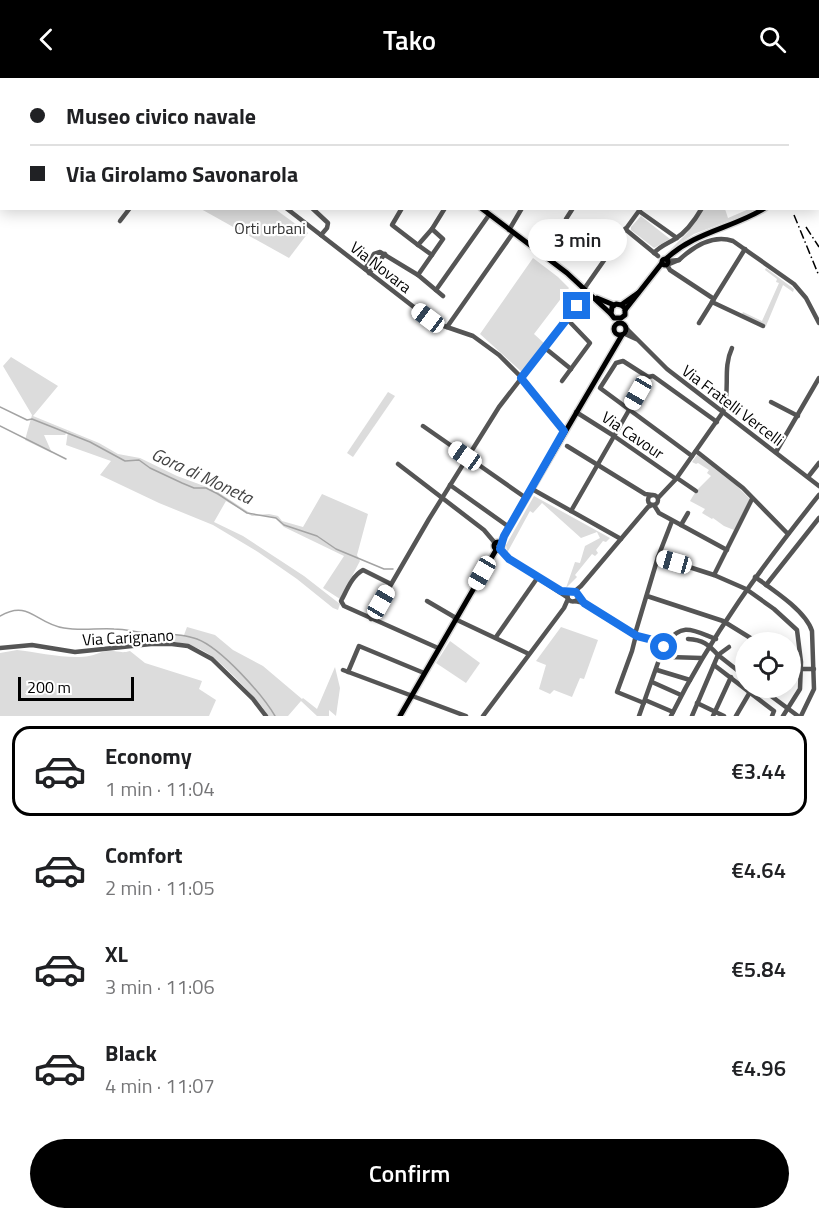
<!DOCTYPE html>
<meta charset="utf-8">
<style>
:root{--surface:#fff;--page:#f6f6f6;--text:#202124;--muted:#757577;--line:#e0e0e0;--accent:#000}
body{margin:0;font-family:"Titillium Web",sans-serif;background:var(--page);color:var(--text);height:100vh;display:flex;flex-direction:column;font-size:22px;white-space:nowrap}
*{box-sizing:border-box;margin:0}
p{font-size:20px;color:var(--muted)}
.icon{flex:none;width:33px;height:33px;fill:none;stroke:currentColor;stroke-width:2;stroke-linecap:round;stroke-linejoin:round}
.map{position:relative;height:638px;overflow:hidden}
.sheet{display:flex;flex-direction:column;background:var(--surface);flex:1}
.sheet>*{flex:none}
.banner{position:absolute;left:0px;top:0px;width:819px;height:132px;box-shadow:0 3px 15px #0003;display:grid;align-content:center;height:132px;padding:0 30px;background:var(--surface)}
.fabs{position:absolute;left:735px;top:554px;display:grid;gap:12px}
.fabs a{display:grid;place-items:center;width:66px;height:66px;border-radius:50%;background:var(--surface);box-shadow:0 3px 15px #0003;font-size:30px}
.scale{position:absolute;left:18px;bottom:15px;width:116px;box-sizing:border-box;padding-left:6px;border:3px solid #000;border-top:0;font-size:16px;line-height:21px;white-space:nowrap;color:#000;-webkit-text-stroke:4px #fff;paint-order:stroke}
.end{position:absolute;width:27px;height:27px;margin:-14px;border:8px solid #1a73e8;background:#fff;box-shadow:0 0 0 3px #fff}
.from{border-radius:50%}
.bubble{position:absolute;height:42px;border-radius:21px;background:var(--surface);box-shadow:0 3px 15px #0003;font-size:20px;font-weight:600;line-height:42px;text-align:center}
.car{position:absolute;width:18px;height:36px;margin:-18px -9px;border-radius:8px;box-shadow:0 0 4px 2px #0007;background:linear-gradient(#fff 24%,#345 0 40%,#fff 0 76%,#345 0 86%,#fff 0)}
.banner b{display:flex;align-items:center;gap:21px;height:57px;font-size:22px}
.banner b+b{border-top:2px solid var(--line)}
.banner i{width:15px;height:15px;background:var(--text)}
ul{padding:10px 0 0;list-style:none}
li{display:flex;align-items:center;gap:18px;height:90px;margin:0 12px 9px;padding:0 18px;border:3px solid transparent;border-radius:18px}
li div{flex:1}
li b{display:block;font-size:22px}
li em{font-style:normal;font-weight:600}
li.active{border-color:var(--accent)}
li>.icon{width:54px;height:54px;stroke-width:1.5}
.cta{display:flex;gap:12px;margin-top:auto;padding:12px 30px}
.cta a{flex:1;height:69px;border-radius:36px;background:var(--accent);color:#fff;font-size:24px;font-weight:600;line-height:69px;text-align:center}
header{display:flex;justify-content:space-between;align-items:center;height:78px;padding:0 30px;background:var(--accent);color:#fff;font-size:27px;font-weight:600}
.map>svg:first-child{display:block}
.green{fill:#dcdcdc}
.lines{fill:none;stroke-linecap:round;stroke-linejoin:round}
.stream{stroke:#a3a3a3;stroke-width:1.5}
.major-casing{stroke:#dbdbdb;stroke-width:8}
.minor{stroke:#555;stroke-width:4.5}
.major{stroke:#000;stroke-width:5}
.rail{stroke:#000;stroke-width:1.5;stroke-dasharray:9 3 1.5 3;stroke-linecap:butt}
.route{stroke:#1a73e8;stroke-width:8}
.labels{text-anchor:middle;stroke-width:4.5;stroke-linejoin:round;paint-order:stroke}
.park-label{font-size:16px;fill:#333;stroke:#fff}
.street-label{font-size:16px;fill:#000;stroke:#fff}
.water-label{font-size:18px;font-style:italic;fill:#444;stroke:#fff}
</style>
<header><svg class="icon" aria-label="back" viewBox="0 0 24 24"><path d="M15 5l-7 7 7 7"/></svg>Tako<svg class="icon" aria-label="search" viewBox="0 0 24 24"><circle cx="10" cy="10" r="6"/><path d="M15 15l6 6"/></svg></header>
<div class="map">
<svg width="819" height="638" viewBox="0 0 819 638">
<rect width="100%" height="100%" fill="#fff"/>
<g class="green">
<path d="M201,131H275L308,155L289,180Z"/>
<path d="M704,131H725L728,140L749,131H756L744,137L694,156L670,172L687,155Z"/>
<path d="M641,138L642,139L670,161L654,170L631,152V149Z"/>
<path d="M533,180L558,199L569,210L534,256L545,266L523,295L480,256Z"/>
<path d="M766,190L794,211L793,214L783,207L766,248L742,236L743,234L762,243L779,205L776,204L777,201L765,192Z"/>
<path d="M11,279L58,308L33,338L99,365L118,376L140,380L177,398L215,412L253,437L269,436L278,438L282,443L303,449L322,416L368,436L357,477L360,483L340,521L323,510L344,478L284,449L275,440L269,438H252L226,423L214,444L243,458L304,498L340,526L338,532L333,530L297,501L258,474L213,447L159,425L100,397L111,383L66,367L68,353L65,357H44L52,375L25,362L32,337L3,288Z"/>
<path d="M388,314L395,318L353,379L347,375Z"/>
<path d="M697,377L737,408L750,421L734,452L724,448L713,440L712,441L702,435L705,431L690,423L696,413L711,398L707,395L709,392L698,385L696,386L692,384Z"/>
<path d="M534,418L610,460L606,464L603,463L596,472L598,475L595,478L592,476L575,497L577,499L566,510L575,484L580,485L585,468L600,460L597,454L581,460L542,425L533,435L530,433L507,475L506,467Z"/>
<path d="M187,549L215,557L233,572L263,588L302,621L303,620L317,631L335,589L340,610L336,638L329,632V638H317L301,623L288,638H268C263,626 222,585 210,577C199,569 184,566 171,563L175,557H184Z"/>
<path d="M561,549L598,562L584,601L580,600L572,619L554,612L550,616L539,611L546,587L536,583Z"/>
<path d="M450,563L480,585L466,605L436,585Z"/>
<path d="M17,572C37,574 70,582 89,578C95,577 100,574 107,573C117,572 120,576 130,573L145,585L202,603L199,611L216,622L209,638H0V575Z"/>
</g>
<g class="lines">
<g class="stream">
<path d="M0,329L27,342L32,341L90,364L125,383L139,382L150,390L182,405L194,410H206L218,416L247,435L276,440L284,447L317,458L336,471L384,491H393"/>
<path d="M0,348L66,381"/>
<path d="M0,538C29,521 36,546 64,550C81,553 97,550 114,551C125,551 136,554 147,555C163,556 181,555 197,561C221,570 262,616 275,638"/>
</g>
<defs>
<g id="major">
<path d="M308,0L310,2"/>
<path d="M818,102H819"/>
<path d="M481,130L567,195L611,236"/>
<circle cx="665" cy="184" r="3"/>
<path d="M666,181C694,154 733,150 765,130"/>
<path d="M597,220L614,227"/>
<path d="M621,227L625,230V237L621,240H614L611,236L612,229L616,226L621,227L638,215"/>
<path d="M625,232L662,185"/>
<circle cx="620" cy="251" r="6"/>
<circle cx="498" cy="468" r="4"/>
<path d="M500,465L622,257"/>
<path d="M400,638L496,472"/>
</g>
</defs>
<use href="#major" class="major-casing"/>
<g class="minor">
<path d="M23,0V2"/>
<path d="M136,0L146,1"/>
<path d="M223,0L224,2"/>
<path d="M477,0L479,2"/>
<path d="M546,0L548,2"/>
<path d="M556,0L557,2"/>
<path d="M708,0L709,2"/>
<path d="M68,2V0"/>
<path d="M218,2L219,0"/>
<path d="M231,2L232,0"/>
<path d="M365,2L367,0"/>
<path d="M450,2L451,0"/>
<path d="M750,2V0"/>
<path d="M0,9H2"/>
<path d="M818,98L819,99"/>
<path d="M286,130L428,240L435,245L473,258L499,277L524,302L564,353"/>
<path d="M312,130L328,145L327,150L321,157"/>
<path d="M402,130L392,147L418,167"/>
<path d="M573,130L566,141L567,147L605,176L609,174L641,130"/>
<path d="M639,133L677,160"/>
<path d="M120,143L130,130"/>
<path d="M625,151L658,178"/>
<path d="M509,152L522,130"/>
<path d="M654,175C660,168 667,166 675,161C687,154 695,142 702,130"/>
<path d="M432,177L418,167L432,151L445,130"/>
<path d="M679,182C693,169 712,156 733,163L794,206L806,220L819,245"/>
<path d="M669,183L679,182L667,187L670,192L714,221"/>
<path d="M365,191L374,176L380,174L418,197L443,218"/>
<path d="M369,195L385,176"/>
<path d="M418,197L443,161L432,151"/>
<path d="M584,211L605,181L606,176"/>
<path d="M436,212L489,137"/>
<path d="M712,224L763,248"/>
<path d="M699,245L745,171"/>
<path d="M447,249L513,155"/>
<path d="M626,250L667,291L819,408"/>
<path d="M625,256L636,261"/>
<path d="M545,270L571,291"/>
<path d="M562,303L590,265L567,241"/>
<path d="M771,324L798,338"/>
<path d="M576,334L614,358L676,401"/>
<path d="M423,348L526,420"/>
<path d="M567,368L645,416L652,417"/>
<path d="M696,373L743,410L788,456"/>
<path d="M776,374L819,300"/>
<path d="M692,378L600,310L616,285L623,283L648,299L653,298L717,344"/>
<path d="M398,386L484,452L495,465"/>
<path d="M808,399L819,385"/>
<path d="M677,400L696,413"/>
<path d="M450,407L509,449"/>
<path d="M532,411L621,461"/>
<circle cx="653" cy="422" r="5"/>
<path d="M658,420L676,401L723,334C731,313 722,291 732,270"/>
<path d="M654,427L659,435L727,472"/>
<path d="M571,433L648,299"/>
<path d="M681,447L688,435"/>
<path d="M500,471L509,481L567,519"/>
<path d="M658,479L714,497L746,511L774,531L797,552L801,584L800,611L783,638"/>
<path d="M714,497L752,421"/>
<path d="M755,499C772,511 806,533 812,553L814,611L801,638"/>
<path d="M391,506L363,492C352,498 347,512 341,523L344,528L438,570"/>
<path d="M766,507L819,440"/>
<circle cx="573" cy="518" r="5.5"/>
<path d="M575,513L581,508L648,429L652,427"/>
<path d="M647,518L723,543L757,564"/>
<path d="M427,523L456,540"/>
<path d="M575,523L584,525L637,558L665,565"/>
<path d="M371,541L429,441L499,329L588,214"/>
<path d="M455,541L529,576"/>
<path d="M635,556L658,479L672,443"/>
<path d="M636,557L632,573L617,614L644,625"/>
<path d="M496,559L538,499"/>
<path d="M688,561C703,562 708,566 718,577L692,638"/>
<path d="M729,569L718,577L746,599"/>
<path d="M0,570L32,567L75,574L151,566H172L188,568L212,581L253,621L266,638"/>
<path d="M662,577L669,579L701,580"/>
<path d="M790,585L800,591H814"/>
<path d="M714,587L774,633L772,638"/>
<path d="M343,592L466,638"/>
<path d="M657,592L690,602"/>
<path d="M348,594L359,568L424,595"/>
<path d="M652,604L681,617"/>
<path d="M759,609L798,638"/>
<path d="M645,622L673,634"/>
<path d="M697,625L724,638"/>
<path d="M483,638L564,530L568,521"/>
<path d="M639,638L665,565C684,544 692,552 716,561"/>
<path d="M671,638C711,557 763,487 819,417"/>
<path d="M713,638L731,599"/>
<path d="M736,638L750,614"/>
</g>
<use href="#major" class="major"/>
<g class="rail">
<path d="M716,0L717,2"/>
<path d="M794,137L819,198"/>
<path d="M806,149L819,169"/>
</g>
</g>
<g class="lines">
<path class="route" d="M577,228L521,300L564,353L504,458L500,471L509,481L561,513L576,514L584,525L637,558L665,565L664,569"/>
</g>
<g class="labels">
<g class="park-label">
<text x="270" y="156">Orti urbani</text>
</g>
<g class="street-label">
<text transform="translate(381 189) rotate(38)" y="6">Via Novara</text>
<text transform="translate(733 327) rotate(37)" y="6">Via Fratelli Vercelli</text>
<text transform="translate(633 357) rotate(34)" y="6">Via Cavour</text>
<text transform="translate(128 559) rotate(-3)" y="6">Via Carignano</text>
</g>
<g class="water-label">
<text transform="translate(202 398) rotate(25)" y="6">Gora di Moneta</text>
</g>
</g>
</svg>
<div class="fabs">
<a><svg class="icon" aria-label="locate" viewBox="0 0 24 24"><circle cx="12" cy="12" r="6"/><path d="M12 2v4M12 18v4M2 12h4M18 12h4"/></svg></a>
</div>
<div class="scale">200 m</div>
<i class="end from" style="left:664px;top:569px"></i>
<i class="end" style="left:577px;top:228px"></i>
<div class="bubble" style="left:528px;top:141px;width:99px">3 min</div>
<i class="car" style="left:428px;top:240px;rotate:307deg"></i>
<i class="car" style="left:638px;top:315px;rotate:210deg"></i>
<i class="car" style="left:465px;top:378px;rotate:305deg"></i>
<i class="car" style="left:674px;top:484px;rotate:286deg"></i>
<i class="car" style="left:482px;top:495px;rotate:210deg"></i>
<i class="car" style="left:381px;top:524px;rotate:30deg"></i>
<div class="banner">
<b><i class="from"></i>Museo civico navale</b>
<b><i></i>Via Girolamo Savonarola</b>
</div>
</div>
<section class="sheet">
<ul>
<li class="active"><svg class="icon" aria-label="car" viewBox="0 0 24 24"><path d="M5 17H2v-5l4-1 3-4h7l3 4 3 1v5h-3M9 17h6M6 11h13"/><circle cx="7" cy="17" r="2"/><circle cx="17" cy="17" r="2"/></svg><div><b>Economy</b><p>1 min · 11:04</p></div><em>€3.44</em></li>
<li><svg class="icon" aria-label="car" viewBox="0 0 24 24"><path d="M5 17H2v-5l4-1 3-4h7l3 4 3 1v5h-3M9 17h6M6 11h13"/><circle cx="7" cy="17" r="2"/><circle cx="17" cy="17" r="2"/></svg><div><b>Comfort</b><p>2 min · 11:05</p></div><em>€4.64</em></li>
<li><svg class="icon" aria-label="car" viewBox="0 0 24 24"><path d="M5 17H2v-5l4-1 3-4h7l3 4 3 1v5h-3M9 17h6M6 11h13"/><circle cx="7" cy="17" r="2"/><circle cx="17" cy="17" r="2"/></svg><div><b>XL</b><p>3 min · 11:06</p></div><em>€5.84</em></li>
<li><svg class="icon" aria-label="car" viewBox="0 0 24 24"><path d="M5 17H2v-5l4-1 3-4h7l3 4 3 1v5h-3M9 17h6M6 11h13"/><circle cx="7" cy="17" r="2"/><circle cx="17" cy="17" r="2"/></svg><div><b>Black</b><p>4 min · 11:07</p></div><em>€4.96</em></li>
</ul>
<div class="cta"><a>Confirm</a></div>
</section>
